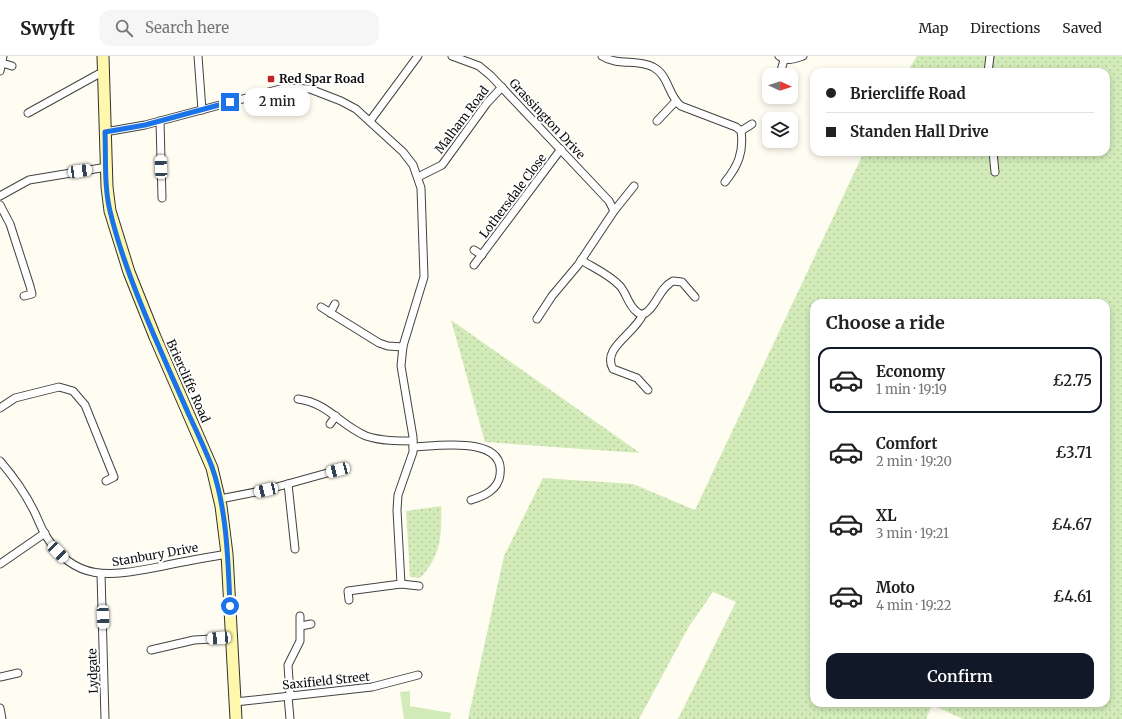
<!DOCTYPE html>
<meta charset="utf-8">
<style>
:root{--surface:#fff;--page:#f6f6f6;--text:#222;--muted:#767676;--line:#e0e0e0;--accent:#111827}
body{margin:0;font-family:Merriweather,serif;background:var(--page);color:var(--text);height:100vh;display:flex;flex-direction:column;font-size:15px;white-space:nowrap}
*{box-sizing:border-box;margin:0}
p{font-size:13px;color:var(--muted)}
.icon{flex:none;width:22px;height:22px;fill:none;stroke:currentColor;stroke-width:2;stroke-linecap:round;stroke-linejoin:round}
.map{position:relative;flex:1;overflow:hidden}
.sheet{position:absolute;left:810px;top:243px;width:300px;height:408px;display:flex;flex-direction:column;background:var(--surface);border-radius:12px;box-shadow:0 2px 6px #0003}
.sheet>*{flex:none}
.guide{position:absolute;left:810px;top:12px;width:300px;height:88px;border-radius:12px;box-shadow:0 2px 6px #0003;display:grid;align-content:center;height:88px;padding:0 16px;background:var(--surface)}
.needle{width:26px;rotate:93deg}
.buttons{position:absolute;left:762px;top:12px;display:grid;gap:8px}
.buttons a{display:grid;place-items:center;width:36px;height:36px;border-radius:8px;background:var(--surface);box-shadow:0 2px 6px #0003;font-size:20px}
.end{position:absolute;width:18px;height:18px;margin:-9px;border:5px solid #1a73e8;background:#fff;box-shadow:0 0 0 2px #fff}
.from{border-radius:50%}
.bubble{position:absolute;height:28px;border-radius:12px;background:var(--surface);box-shadow:0 2px 6px #0003;font-size:13px;font-weight:600;line-height:28px;text-align:center}
.car{position:absolute;width:12px;height:24px;margin:-12px -6px;border-radius:5px;box-shadow:0 0 3px 1px #0007;background:linear-gradient(#fff 24%,#345 0 40%,#fff 0 76%,#345 0 86%,#fff 0)}
.guide b{display:flex;align-items:center;gap:14px;height:38px;font-size:15px}
.guide b+b{border-top:1px solid var(--line)}
.guide i{width:10px;height:10px;background:var(--text)}
ul{padding:0;list-style:none}
li{display:flex;align-items:center;gap:12px;height:66px;margin:0 8px 6px;padding:0 8px;border:2px solid transparent;border-radius:12px}
li div{flex:1}
li b{display:block;font-size:15px}
li em{font-style:normal;font-weight:600}
li.selected{border-color:var(--accent)}
li>.icon{width:36px;height:36px;stroke-width:1.5}
h2{padding:0 16px;font-size:18px;line-height:48px}
.cta{display:flex;gap:8px;margin-top:auto;padding:8px 16px}
.cta a{flex:1;height:46px;border-radius:12px;background:var(--accent);color:#fff;font-size:16px;font-weight:600;line-height:46px;text-align:center}
header{display:flex;align-items:center;gap:24px;box-sizing:border-box;height:56px;padding:0 20px;background:var(--surface);border-bottom:1px solid var(--line)}
header strong{font-size:19px}
nav{display:flex;gap:22px;margin-inline-start:auto;font-size:14px}
.search{width:280px;height:36px;background:var(--page);display:flex;align-items:center;gap:10px;box-sizing:border-box;padding:0 14px;border-radius:12px;color:var(--muted);font-size:15px}
.map>svg:first-child{display:block}
.grass{fill:url(#grass-dots);fill-rule:evenodd}
.garden{fill:#d2ebb9}
.lines{fill:none;stroke-linecap:round;stroke-linejoin:round}
.street-casing{stroke:#424242;stroke-width:9}
.secondary-casing{stroke:#313131;stroke-width:13}
.street{stroke:#fff;stroke-width:7}
.secondary{stroke:#fff8ac;stroke-width:11}
.route{stroke:#1a73e8;stroke-width:5}
.poi-dot{fill:#c32226;stroke:#fff;stroke-width:1.5}
.labels{text-anchor:middle;stroke-width:4;stroke-linejoin:round;paint-order:stroke}
.poi-label{font-size:12px;font-weight:bold;fill:#0f0f0f;stroke:#fff;text-anchor:start}
.street-label{font-size:12px;fill:#0f0f0f;stroke:#fff}
</style>
<header>
<strong>Swyft</strong>
<div class="search"><svg class="icon" aria-label="search" viewBox="0 0 24 24"><circle cx="10" cy="10" r="6"/><path d="M15 15l6 6"/></svg>Search here</div>
<nav><a>Map</a><a>Directions</a><a>Saved</a></nav>
</header>
<div class="map">
<svg width="1122" height="663" viewBox="0 0 1122 663">
<defs>
<pattern id="grass-dots" width="8" height="8" patternUnits="userSpaceOnUse"><rect width="8" height="8" fill="#d2ebb9"/><path d="M2 2h.1M6 6h.1" fill="none" stroke="#b3c89e" stroke-width="1.8" stroke-linecap="round"/></pattern>
</defs>
<rect width="100%" height="100%" fill="#fffdf1"/>
<g class="grass">
<path d="M917,0H1122V663H963L932,649L926,663H678L736,546L713,536L688,572L639,663H468L504,500L543,422L633,428L695,454L864,96H1106V16H907ZM814,247H1106V647H814Z"/>
<path d="M451,264L640,397L485,386Z"/>
<path d="M441,450C442,479 441,500 420,522L410,521L406,455Z"/>
</g>
<path class="garden" d="M410,635V650L451,657L450,663H404L400,636Z"/>
<g class="lines">
<defs>
<g id="street">
<path d="M198,0L202,54"/>
<path d="M452,0L479,10L491,20L609,145L614,155"/>
<path d="M602,0C617,10 638,3 653,11C669,19 668,40 681,50L736,71L741,75C744,96 738,110 725,126"/>
<path d="M779,0C787,6 794,3 803,0"/>
<path d="M2,7L12,10"/>
<path d="M0,15L3,0"/>
<path d="M988,16L990,0"/>
<path d="M780,18L784,4"/>
<path d="M28,57L104,15"/>
<path d="M160,65L162,142"/>
<path d="M370,65L418,0"/>
<path d="M657,65L675,46"/>
<path d="M741,75L752,68"/>
<path d="M105,76L145,69L284,32L310,33L341,45L356,53L403,96L413,109L421,132L424,221L403,290L401,310L413,381V396L398,439L397,454L401,528"/>
<path d="M993,96L995,116"/>
<path d="M418,121L442,109L487,47L502,31"/>
<path d="M0,140L29,124L107,111"/>
<path d="M0,149L10,168L30,230L32,238L24,240"/>
<path d="M474,194L482,199"/>
<path d="M581,204C594,212 610,219 620,230C627,238 628,249 637,256C640,259 644,259 648,255C658,246 660,232 673,225L682,226L695,241"/>
<path d="M474,209L561,93"/>
<path d="M321,251L379,287L388,290L403,291"/>
<path d="M330,257L335,248"/>
<path d="M643,258C635,278 601,292 613,313L637,322L648,334"/>
<path d="M537,263L552,240L578,209L614,155L634,130"/>
<path d="M298,343C328,347 340,369 366,380C381,385 398,385 413,385"/>
<path d="M0,352L15,342L59,331L73,335L85,349L114,421L106,425"/>
<path d="M330,368L336,360"/>
<path d="M413,391C438,390 506,379 500,419C498,434 484,440 471,444"/>
<path d="M0,405C13,420 25,437 34,455C38,463 41,472 46,480C75,527 111,520 158,511C181,506 204,502 227,498"/>
<path d="M288,428L295,493"/>
<path d="M220,443L266,434L338,414"/>
<path d="M0,508L45,477"/>
<path d="M101,518L105,663"/>
<path d="M349,544L348,535L401,528L419,530"/>
<path d="M301,570L311,568"/>
<path d="M151,594L194,584L231,582"/>
<path d="M0,621L18,617"/>
<path d="M290,639L288,609L300,585V560"/>
<path d="M288,640L290,663"/>
<path d="M235,646L372,631L418,619"/>
<path d="M0,652L2,663"/>
</g>
<path id="secondary" d="M103,0L107,131L110,155L129,216L155,281L212,412L221,450L227,498L236,663"/>
</defs>
<use href="#street" class="street-casing"/>
<use href="#secondary" class="secondary-casing"/>
<use href="#street" class="street"/>
<use href="#secondary" class="secondary"/>
</g>
<g class="lines">
<path class="route" d="M230,46L145,69L105,76C106,102 104,130 110,155C126,222 161,295 189,359C197,376 205,393 212,411C227,454 228,504 230,550"/>
</g>
<rect class="poi-dot" x="267" y="19" width="8" height="8" rx="2"/>
<g class="labels">
<g class="poi-label">
<text x="279" y="27">Red Spar Road</text>
</g>
<g class="street-label">
<text transform="translate(547 63) rotate(47)" y="4">Grassington Drive</text>
<text transform="translate(462 64) rotate(-53)" y="4">Malham Road</text>
<text transform="translate(513 140) rotate(-53)" y="4">Lothersdale Close</text>
<text transform="translate(188 325) rotate(66)" y="4">Briercliffe Road</text>
<text transform="translate(155 499) rotate(-10)" y="4">Stanbury Drive</text>
<text transform="translate(93 615) rotate(-92)" y="4">Lydgate</text>
<text transform="translate(326 625) rotate(-6)" y="4">Saxifield Street</text>
</g>
</g>
</svg>
<div class="buttons">
<a><svg class="needle" viewBox="-14 -14 28 28"><path d="M0-13l5 13h-10z" fill="#e53935"/><path d="M0 13l5-13h-10z" fill="#767676"/></svg></a>
<a><svg class="icon" aria-label="layers" viewBox="0 0 24 24"><path d="M12 4l9 5-9 5-9-5zM3 14l9 5 9-5"/></svg></a>
</div>
<i class="end from" style="left:230px;top:550px"></i>
<i class="end" style="left:230px;top:46px"></i>
<div class="bubble" style="left:244px;top:32px;width:66px">2 min</div>
<i class="car" style="left:161px;top:111px;rotate:358deg"></i>
<i class="car" style="left:80px;top:115px;rotate:82deg"></i>
<i class="car" style="left:338px;top:414px;rotate:255deg"></i>
<i class="car" style="left:266px;top:434px;rotate:257deg"></i>
<i class="car" style="left:58px;top:496px;rotate:136deg"></i>
<i class="car" style="left:103px;top:561px;rotate:178deg"></i>
<i class="car" style="left:219px;top:582px;rotate:266deg"></i>
<div class="guide">
<b><i class="from"></i>Briercliffe Road</b>
<b><i></i>Standen Hall Drive</b>
</div>
<section class="sheet">
<h2>Choose a ride</h2>
<ul>
<li class="selected"><svg class="icon" aria-label="car" viewBox="0 0 24 24"><path d="M5 17H2v-5l4-1 3-4h7l3 4 3 1v5h-3M9 17h6M6 11h13"/><circle cx="7" cy="17" r="2"/><circle cx="17" cy="17" r="2"/></svg><div><b>Economy</b><p>1 min · 19:19</p></div><em>£2.75</em></li>
<li><svg class="icon" aria-label="car" viewBox="0 0 24 24"><path d="M5 17H2v-5l4-1 3-4h7l3 4 3 1v5h-3M9 17h6M6 11h13"/><circle cx="7" cy="17" r="2"/><circle cx="17" cy="17" r="2"/></svg><div><b>Comfort</b><p>2 min · 19:20</p></div><em>£3.71</em></li>
<li><svg class="icon" aria-label="car" viewBox="0 0 24 24"><path d="M5 17H2v-5l4-1 3-4h7l3 4 3 1v5h-3M9 17h6M6 11h13"/><circle cx="7" cy="17" r="2"/><circle cx="17" cy="17" r="2"/></svg><div><b>XL</b><p>3 min · 19:21</p></div><em>£4.67</em></li>
<li><svg class="icon" aria-label="car" viewBox="0 0 24 24"><path d="M5 17H2v-5l4-1 3-4h7l3 4 3 1v5h-3M9 17h6M6 11h13"/><circle cx="7" cy="17" r="2"/><circle cx="17" cy="17" r="2"/></svg><div><b>Moto</b><p>4 min · 19:22</p></div><em>£4.61</em></li>
</ul>
<div class="cta"><a>Confirm</a></div>
</section>
</div>
